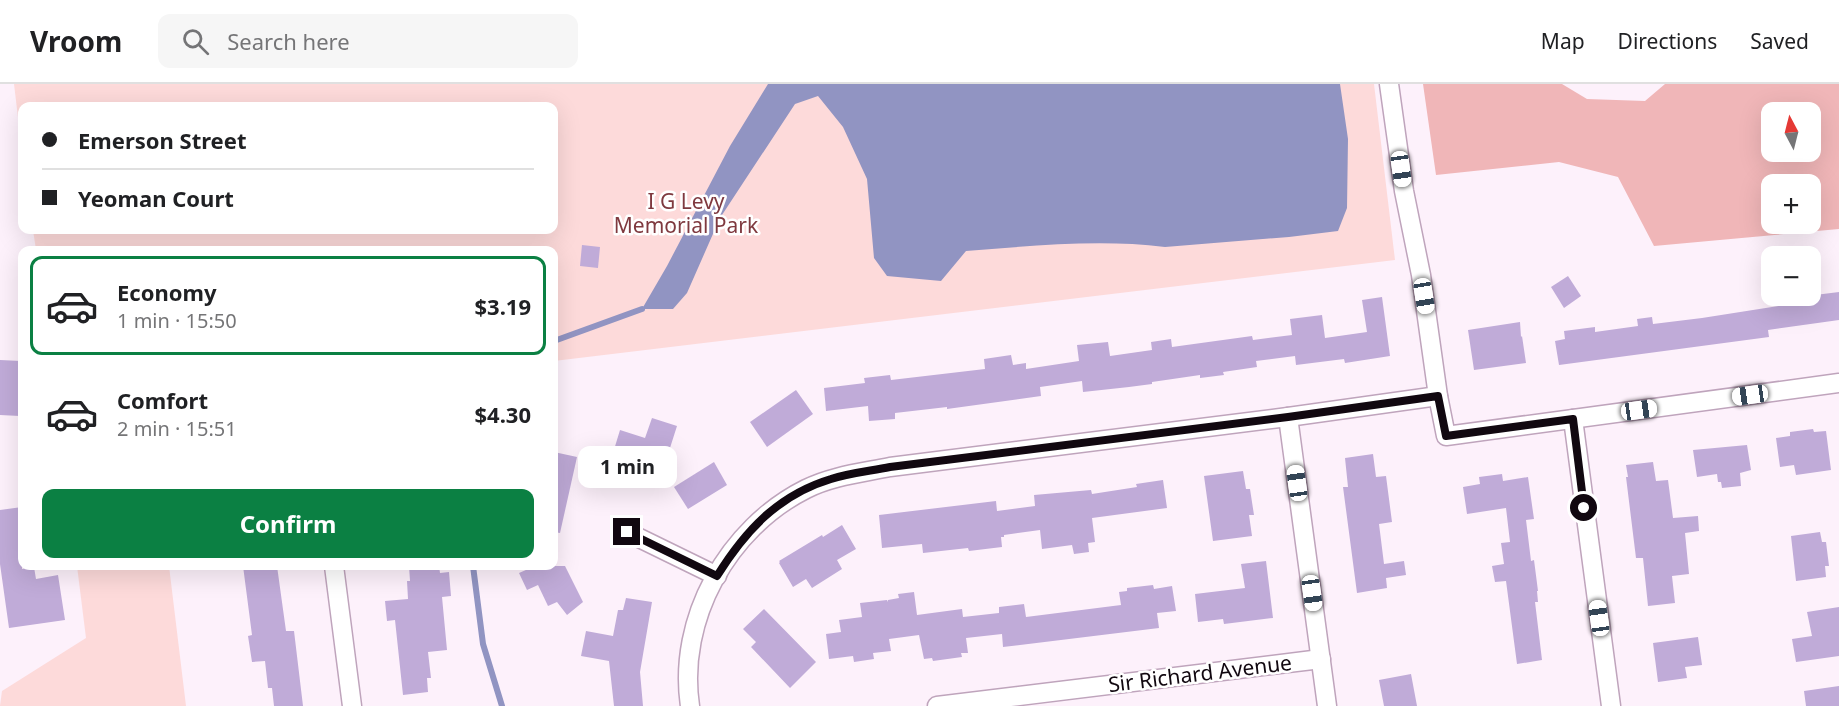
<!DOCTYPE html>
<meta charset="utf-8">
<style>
:root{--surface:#fff;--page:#f6f6f6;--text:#202124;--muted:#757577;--line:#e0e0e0;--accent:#0b8043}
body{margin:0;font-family:"Noto Sans",sans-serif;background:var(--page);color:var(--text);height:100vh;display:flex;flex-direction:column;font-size:22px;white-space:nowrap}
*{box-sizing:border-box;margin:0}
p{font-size:20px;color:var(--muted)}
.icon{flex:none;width:33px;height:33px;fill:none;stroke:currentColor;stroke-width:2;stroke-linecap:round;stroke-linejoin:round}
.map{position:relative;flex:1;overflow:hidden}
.side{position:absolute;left:18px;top:162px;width:540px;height:324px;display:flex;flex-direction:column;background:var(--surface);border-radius:12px;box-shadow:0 6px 24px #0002}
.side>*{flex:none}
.banner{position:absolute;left:18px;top:18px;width:540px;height:132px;border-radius:12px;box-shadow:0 6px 24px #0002;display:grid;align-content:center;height:132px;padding:0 24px;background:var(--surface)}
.needle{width:39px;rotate:353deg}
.buttons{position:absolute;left:1761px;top:18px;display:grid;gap:12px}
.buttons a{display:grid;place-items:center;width:60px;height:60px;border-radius:12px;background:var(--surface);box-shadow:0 6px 24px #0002;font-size:30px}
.end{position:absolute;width:27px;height:27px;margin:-14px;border:8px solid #110810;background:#fff;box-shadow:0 0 0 3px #fff}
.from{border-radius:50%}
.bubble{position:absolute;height:42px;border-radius:12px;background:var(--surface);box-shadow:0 6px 24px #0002;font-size:20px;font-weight:700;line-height:42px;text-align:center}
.car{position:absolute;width:18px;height:36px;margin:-18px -9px;border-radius:8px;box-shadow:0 0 4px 2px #0007;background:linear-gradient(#fff 24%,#345 0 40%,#fff 0 76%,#345 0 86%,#fff 0)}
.banner b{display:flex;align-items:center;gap:21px;height:57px;font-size:22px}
.banner b+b{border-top:2px solid var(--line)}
.banner i{width:15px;height:15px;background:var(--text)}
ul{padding:10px 0 0;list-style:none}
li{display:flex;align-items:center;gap:18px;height:99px;margin:0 12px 9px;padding:0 12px;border:3px solid transparent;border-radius:12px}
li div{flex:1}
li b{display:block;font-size:22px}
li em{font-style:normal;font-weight:700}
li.active{border-color:var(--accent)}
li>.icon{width:54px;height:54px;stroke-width:1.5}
.primary-button{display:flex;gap:12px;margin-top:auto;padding:12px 24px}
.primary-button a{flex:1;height:69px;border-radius:12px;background:var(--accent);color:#fff;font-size:24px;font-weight:700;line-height:69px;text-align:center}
header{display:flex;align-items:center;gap:36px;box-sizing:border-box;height:84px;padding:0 30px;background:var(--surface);border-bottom:2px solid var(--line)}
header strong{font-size:28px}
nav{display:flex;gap:33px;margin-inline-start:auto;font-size:21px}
.search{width:420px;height:54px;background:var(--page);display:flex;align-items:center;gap:15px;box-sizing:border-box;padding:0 21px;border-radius:12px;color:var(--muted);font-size:22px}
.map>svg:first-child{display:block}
.green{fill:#fddada}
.forest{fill:#f0b6b8;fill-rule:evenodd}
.water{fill:#9194c2}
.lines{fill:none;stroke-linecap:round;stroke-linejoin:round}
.stream{stroke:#9194c2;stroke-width:6}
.building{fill:#c0abd8}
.minor-casing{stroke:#bfa4bc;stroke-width:21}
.minor{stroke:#fff;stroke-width:18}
.route{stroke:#110810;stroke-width:8}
.labels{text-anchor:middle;stroke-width:5;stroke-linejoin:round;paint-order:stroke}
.park-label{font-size:21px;fill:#7f393f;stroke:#fff}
.street-label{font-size:21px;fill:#110810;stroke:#fff}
</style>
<header>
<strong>Vroom</strong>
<div class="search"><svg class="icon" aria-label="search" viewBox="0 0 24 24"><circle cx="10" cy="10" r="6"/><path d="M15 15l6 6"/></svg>Search here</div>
<nav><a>Map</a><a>Directions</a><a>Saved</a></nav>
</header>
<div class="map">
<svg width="1839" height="622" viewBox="0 0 1839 622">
<rect width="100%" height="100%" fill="#fdf1fb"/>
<g class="green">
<path d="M14,0H1374L1395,176L554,277V166H36L33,146H554V22H22V67Z"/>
<path d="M77,482H169L186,622H0L2,607L86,554Z"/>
</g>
<path class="forest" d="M1423,0H1562L1587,15L1645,17L1665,0H1839V145L1654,162L1618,93L1559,78L1436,91ZM1772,28H1810V68H1772ZM1772,100H1810V140H1772Z"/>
<path class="water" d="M768,0H1340L1348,55L1347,124L1338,147L1289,153L1165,163C1099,155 1032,162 966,167L941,197L887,192L874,174L867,95L843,43L818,12L795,20L720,134L687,209L673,225H642L667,182L730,62Z"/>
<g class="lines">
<g class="stream">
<path d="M554,257L642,225"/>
<path d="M473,482L483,560L502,622"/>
</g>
</g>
<g class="building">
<path d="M582,161L600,163L598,184L580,182Z"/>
<path d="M1568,192L1581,212L1564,224L1551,203Z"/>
<path d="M1839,208V236L1768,246L1769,253L1559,281L1555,257L1565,255L1564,247L1595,243V248L1638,242L1637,235L1652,233L1653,240L1702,234L1784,221L1783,215Z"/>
<path d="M1382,213L1390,272L1345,279L1344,275L1296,281L1295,272L1256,277L1257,283L1223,288L1224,291L1200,294V291L1152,298V300L1129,303L1083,308L1082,297L1040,303L1041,312L947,325V323L895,329V335L869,337L868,322L826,327L824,304L865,299L864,294L890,291L891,296L985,285L984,275L1011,271L1013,281L1026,279V285L1079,277L1077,261L1108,258L1110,272L1152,266L1151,258L1171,255L1172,263L1252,252L1253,256L1292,251L1290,235L1322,231L1325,254L1367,248L1362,216Z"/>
<path d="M1520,238L1521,253L1522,252L1526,279L1474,286L1468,246Z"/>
<path d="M0,276L21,277L22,315H20V332L0,331Z"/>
<path d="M796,306L813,330L767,363L750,338Z"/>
<path d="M652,334L677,342L662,389L637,381L639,377L613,369L620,346L645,354Z"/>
<path d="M1813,345L1814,348L1826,347L1831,386L1796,391L1794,381L1780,383L1776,354L1790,352V348Z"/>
<path d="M1747,361L1751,386L1740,389L1741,402L1722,404L1721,398H1718L1717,390L1697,393L1693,366Z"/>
<path d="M554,368L577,373L560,449L554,448Z"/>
<path d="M1373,370L1376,393L1386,392L1392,438L1379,440L1384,480L1404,477L1406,491L1386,494L1387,504L1357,509L1343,403H1348L1345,374Z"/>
<path d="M714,378L727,401L688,425L674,403Z"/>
<path d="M1653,378L1656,397L1668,396L1673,434L1698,432L1699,447L1685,449L1689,490L1672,492L1675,519L1648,522L1643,474H1636L1626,393H1628L1626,381Z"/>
<path d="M1243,387L1246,405H1250L1254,431H1249L1252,452L1213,457L1204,392Z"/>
<path d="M1502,390L1503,397L1528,393L1534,435L1526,436L1531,477L1534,476L1538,507H1537L1538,518H1535L1542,576L1517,580L1506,497L1495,498L1492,482L1504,480L1501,459L1510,458L1506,424L1467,430L1463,403L1480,400L1479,393Z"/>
<path d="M1163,396L1167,424L1092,434L1095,458L1088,459L1089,468L1074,470L1072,461L1042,465L1040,446L1004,451V453H1001L1002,463L969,467L968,464L923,469L922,460L882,464L879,431L996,417L997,427L1035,422L1034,411L1091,406L1092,410L1137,403L1136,400Z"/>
<path d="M22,423V485L34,483L36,495L58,491L65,536L9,544L0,480V426Z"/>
<path d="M842,441L856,465L837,476L842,485L812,504L806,495L793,503L779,479L780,478L779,477L822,451L823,453Z"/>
<path d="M1820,448L1822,458H1826L1829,482H1825L1826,493L1796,497L1791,452Z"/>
<path d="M1266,477L1273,534L1224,540L1223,535L1198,538L1195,510L1245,504L1241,480Z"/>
<path d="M243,482H277L286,547H294L303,622H274L272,604H268L265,577L252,578L248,552L252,551Z"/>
<path d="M409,482H439L440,489L449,488L451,512L442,513L447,566L428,568L431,594H427L428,608L403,611L395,536L387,537L385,517L408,515L407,497H410Z"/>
<path d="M535,482H565L583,518L567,531L557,518L548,522L538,501L527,506L519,489Z"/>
<path d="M1153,501L1154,505L1172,502L1176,527L1157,529L1159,544L1003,563L1002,550L966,554L968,569H961L962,573L933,577L932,574L924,575L919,551L889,555L891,567L873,569L874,575L854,578L853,572L829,575L826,550L841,548L839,536L862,533L860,519L887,516L888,518V516L899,514L898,510L914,508L917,531L962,525L963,533L999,529V523L1024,520L1026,533L1121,521L1119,508L1127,507V504Z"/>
<path d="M626,514L652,518L640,588L643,622H614L609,577L581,572L586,547L613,552L618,526H623Z"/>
<path d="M1839,523V572L1796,578L1792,555L1812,552L1807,528Z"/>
<path d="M764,525L816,578L790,604L751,563L756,558L743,545Z"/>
<path d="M1698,553L1702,581L1685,583L1687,594L1658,598L1653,559Z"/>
<path d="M1411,590L1417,622H1384L1379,596Z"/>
<path d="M1839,602V622H1806L1804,607Z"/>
</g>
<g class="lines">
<defs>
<g id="minor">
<path d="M1389,0L1404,107L1421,191L1438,312L1446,352L1839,299"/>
<path d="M1288,333L1327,622"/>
<path d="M1573,335L1611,622"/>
<path d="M627,448L717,492"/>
<path d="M334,482L352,622"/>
<path d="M690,622C677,535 728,444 806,405C832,392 861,389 890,383L1288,333L1438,312"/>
<path d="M937,622L1321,575"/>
</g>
</defs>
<use href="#minor" class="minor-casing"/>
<use href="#minor" class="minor"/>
</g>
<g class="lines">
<path class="route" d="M627,448L717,492C745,447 778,411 831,395C849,389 870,387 890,383L1288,333L1438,312L1446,352L1573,335L1584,424"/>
</g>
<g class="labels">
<g class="park-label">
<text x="686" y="125">I G Levy<tspan x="686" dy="24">Memorial Park</tspan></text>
</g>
<g class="street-label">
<text transform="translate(1200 590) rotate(-7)" y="7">Sir Richard Avenue</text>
</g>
</g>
</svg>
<div class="buttons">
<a><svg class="needle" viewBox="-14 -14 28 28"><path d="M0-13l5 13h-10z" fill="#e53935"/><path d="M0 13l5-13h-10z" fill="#757577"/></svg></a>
<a>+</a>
<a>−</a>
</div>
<i class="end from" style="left:1584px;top:424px"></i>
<i class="end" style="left:627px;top:448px"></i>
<div class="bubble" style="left:578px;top:362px;width:99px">1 min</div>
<i class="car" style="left:1401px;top:85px;rotate:172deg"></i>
<i class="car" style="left:1424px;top:212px;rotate:171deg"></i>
<i class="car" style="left:1750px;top:311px;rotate:262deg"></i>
<i class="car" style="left:1639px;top:326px;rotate:82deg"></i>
<i class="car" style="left:1297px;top:399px;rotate:352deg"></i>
<i class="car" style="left:1312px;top:509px;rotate:172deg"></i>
<i class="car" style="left:1599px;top:534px;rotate:352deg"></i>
<div class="banner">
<b><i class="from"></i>Emerson Street</b>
<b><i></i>Yeoman Court</b>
</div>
<section class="side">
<ul>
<li class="active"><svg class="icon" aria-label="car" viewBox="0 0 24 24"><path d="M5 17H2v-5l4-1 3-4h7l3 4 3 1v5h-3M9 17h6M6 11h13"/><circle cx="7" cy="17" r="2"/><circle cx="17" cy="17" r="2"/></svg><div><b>Economy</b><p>1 min · 15:50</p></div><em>$3.19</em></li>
<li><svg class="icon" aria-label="car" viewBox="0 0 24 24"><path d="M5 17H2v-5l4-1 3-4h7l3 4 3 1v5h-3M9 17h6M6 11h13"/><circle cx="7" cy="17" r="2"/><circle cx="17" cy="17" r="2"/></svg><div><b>Comfort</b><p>2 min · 15:51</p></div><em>$4.30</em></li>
</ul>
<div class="primary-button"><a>Confirm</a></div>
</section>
</div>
